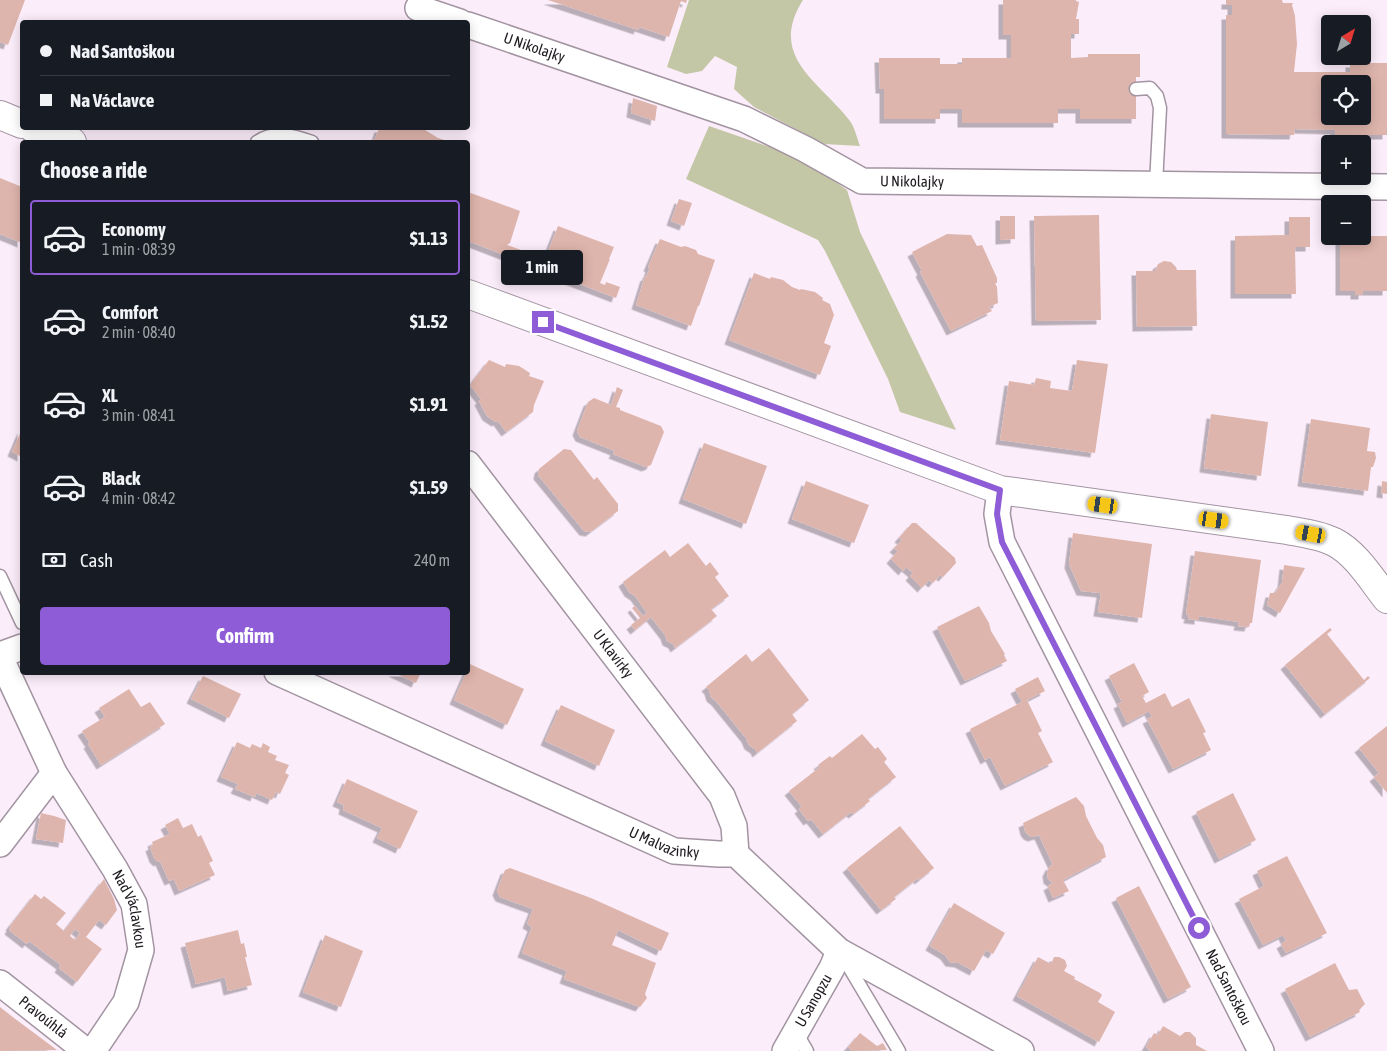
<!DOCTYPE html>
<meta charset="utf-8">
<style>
:root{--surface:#171b24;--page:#242831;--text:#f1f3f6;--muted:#9ea1a6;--line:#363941;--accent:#8d5cd6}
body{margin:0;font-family:"Asap Condensed",sans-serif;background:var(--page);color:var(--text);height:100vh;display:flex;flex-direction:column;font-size:19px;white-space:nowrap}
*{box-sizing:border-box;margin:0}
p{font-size:16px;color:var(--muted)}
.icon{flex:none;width:28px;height:28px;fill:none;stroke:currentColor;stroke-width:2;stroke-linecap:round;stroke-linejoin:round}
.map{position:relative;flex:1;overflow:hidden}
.panel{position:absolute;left:20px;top:140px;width:450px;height:535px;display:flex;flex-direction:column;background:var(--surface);border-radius:5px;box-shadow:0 2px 12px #0003}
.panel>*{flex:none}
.guide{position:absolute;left:20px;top:20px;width:450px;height:110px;border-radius:5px;box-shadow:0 2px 12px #0003;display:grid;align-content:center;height:110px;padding:0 20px;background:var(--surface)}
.needle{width:32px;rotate:38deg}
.controls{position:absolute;left:1321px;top:15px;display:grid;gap:10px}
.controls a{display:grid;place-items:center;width:50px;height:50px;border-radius:5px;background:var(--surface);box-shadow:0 2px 12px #0003;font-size:25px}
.end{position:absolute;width:22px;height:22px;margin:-11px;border:6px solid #8d5cd6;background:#fff;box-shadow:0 0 0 2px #fff}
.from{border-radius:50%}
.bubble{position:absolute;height:35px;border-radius:5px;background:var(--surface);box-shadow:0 2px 12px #0003;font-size:16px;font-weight:700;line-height:35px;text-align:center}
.car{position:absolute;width:15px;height:30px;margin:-15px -8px;border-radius:6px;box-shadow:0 0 4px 1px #0007;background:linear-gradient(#f5c518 24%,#345 0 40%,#f5c518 0 76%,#345 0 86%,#f5c518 0)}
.guide b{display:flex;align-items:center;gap:18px;height:48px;font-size:19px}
.guide b+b{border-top:1px solid var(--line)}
.guide i{width:12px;height:12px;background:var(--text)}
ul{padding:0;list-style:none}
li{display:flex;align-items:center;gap:15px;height:75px;margin:0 10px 8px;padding:0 10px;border:2px solid transparent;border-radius:5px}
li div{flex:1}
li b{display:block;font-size:19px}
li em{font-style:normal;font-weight:700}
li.active{border-color:var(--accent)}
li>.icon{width:45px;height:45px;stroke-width:1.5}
h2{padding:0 20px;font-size:22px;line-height:60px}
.pay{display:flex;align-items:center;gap:12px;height:55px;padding:0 20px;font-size:19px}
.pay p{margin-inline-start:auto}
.primary-button{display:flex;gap:10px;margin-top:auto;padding:10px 20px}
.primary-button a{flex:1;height:58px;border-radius:5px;background:var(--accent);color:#fff;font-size:20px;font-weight:700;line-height:58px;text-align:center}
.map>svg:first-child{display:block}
.green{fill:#c4c7a5}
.building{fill:#deb5ac;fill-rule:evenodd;filter:url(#shadow)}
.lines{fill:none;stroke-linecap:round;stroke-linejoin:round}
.service-casing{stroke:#a294a1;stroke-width:15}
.minor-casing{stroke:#a294a1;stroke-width:28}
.tertiary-casing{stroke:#a294a1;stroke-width:30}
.service{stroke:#fff;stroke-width:12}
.minor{stroke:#fff;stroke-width:25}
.tertiary{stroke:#fff;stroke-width:28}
.route{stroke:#8d5cd6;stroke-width:6}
.labels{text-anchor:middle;stroke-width:4.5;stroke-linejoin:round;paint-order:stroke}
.street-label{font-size:15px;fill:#1e191e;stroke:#fff}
</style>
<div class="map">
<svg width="1387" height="1051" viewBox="0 0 1387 1051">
<defs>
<filter id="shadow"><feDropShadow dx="-4.5" dy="4.5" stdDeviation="0" flood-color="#0004"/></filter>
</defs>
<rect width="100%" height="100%" fill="#fcedfb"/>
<g class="green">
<path d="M689,0H803C767,57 820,82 850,121C855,128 857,138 860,146L824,144L754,107L734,89L737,67L715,56L702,71L686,74L667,67Z"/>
<path d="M709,126L802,158L847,190L860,232L956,430L900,412L888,379L825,251L818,240L686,179Z"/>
</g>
<g class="building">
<path d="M0,0H25L8,45L0,42Z"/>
<path d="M548,0H687L686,3L681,1L669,37L639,27L638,30Z"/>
<path d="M1003,0H1076V1L1079,2L1076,19H1079V34H1071V58L1088,57V54H1140V77H1136V119H1080V109H1058V123H962V109H940V119H884V89H880L879,58H940V64H962V58H1011V35H1003Z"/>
<path d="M1226,0H1282L1283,3H1293L1292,5L1295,16L1297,44L1294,72H1350V63H1387V135H1335V130L1295,129L1294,135L1226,134V15H1232V5H1226ZM1330,84H1362V116H1330Z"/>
<path d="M633,98L657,106L655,121L631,113Z"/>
<path d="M379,128H422L438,138L450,142H366L375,139Z"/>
<path d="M0,178L22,187V243L0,234Z"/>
<path d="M468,192L520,211L510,243L507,245L546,259L547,257H546L558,226L614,247L609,259H610L600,283L605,285L606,282L620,287L616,298L468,241Z"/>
<path d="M679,199L692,203L684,226L671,221Z"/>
<path d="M1099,215L1101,320L1036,321L1034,216Z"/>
<path d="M1000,216H1015V239L1000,240Z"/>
<path d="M1289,217H1310V247H1295L1296,294H1235V236L1289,235Z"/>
<path d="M947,234L971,235L977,246L982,245L997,278V283H995L997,287L998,303L989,307L992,311L951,331L920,272L922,271L912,252Z"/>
<path d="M1340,236H1387V291H1363V295H1355V291H1340Z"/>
<path d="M660,239L681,247L685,246L696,250L698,254L715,260L699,306H698L691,326L636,305L645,276L646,277L650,268L648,267Z"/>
<path d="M1164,261L1171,262L1176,267L1177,270H1196L1197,326L1137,327L1136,271H1155L1158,264Z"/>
<path d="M754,273L770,279L771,277L783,280L792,287L800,290L801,289L815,292L823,298L822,300L830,304L834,315L824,343L831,346L820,375L729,340Z"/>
<path d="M489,360L505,367L506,364L519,366L530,373L529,376L544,381L534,405L533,412L506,432L498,421L496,422L487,416L479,401L481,399L470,385Z"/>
<path d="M1077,360L1108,364L1095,453L1000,440L1009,381L1034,385L1036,378L1051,381L1050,388L1072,391Z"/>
<path d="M617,387L623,390L616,407L620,408V410L661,426L664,432L651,465L646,467L613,454L615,451L580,437L577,431L588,402L594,398L611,405Z"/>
<path d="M1211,414L1268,422L1261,476L1204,468Z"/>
<path d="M1311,419L1370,428L1367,451L1375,452L1376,458L1373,467H1371L1368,491L1302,482Z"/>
<path d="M22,429V457L12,452Z"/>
<path d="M704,443L767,466L746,524L683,499Z"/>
<path d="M564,449L571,450L594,480L597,477L618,504V511L590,532L584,531L538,475L539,469Z"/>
<path d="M806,481L869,505L854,543L792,519Z"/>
<path d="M1382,481L1387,482V494L1381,493Z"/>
<path d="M912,523H916L955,558L956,563L943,577L940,575L933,583L929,580L922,588L910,576L913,573L906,567L903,571L891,559L898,551L894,548L902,540L899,538Z"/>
<path d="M1073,533L1152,544L1142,618L1098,612L1101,593L1081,591L1069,564Z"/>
<path d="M688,543L706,566L710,562L719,574L715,577L729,596L711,609L717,616L675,648L673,644L667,641L665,635L651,617L635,630L631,625L640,618L632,608L635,606L643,616L647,613L635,596L629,592L623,582L665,550L670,557Z"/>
<path d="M1195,551L1261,560L1252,623H1250L1249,627L1238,626L1239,622L1199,616V620L1188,619L1189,615L1186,614Z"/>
<path d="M1284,565L1305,568L1280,613L1267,605L1270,593H1275L1282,583Z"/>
<path d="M979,606L989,623L991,631L1005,654L1004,655L1007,661L965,681L937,627Z"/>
<path d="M1330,628L1332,630L1327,634L1364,680L1368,676L1370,678L1325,714L1285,665Z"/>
<path d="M769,648L809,700L792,714L797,721L757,753L755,749L749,745L746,738L716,701L711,697L709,690L706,687L746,654L752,662Z"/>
<path d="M1134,663L1149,692L1142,696L1146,703L1165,693L1172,707L1189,698L1206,732L1203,733L1211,750L1173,769L1147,719L1152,717L1149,711L1127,723L1118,704L1122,702L1109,676Z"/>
<path d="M470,664L524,689L507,725L454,700Z"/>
<path d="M393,672H421L416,683Z"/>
<path d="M203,676L241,694L229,718L191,699Z"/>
<path d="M1038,677L1045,691L1027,700L1042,731L1038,733L1053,762L1005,786L990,757L985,760L970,729L1022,702L1015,689Z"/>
<path d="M129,689L141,707L150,702L165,724L101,765L88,744L90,743L82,731L105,717L99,708Z"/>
<path d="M561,705L615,730L599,766L545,741Z"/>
<path d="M1387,726V793L1374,777L1379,773L1359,748Z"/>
<path d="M862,734L875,749L878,747L887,759L884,762L896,777L868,799L870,801L853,814L851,812L823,834L811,819L808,821L799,809L802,807L789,791L820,767L818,765L830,756L832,758Z"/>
<path d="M237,742L250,748L252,744L261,748L263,743L270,747L268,752L277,756L275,760L289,765L285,773L289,775L280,794L276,792L272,800L256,793L255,797L235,789L238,784L221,777Z"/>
<path d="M347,779L418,811L400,849L377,838L382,828L343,810L344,805L337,802Z"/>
<path d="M1233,793L1256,840L1219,859L1196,812Z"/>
<path d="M1076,797L1084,806L1086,816L1097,838L1103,845L1106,857L1063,880L1069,891L1053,898L1048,886L1053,883L1048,879L1047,872L1050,866L1053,865L1039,835L1032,837L1028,835L1025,831L1023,823Z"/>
<path d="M41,813L54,816L66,820L63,843L36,839Z"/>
<path d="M178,818L183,828L192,824L198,837L201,835L213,861L209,863L215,875L179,891L174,879L169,881L160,861L158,862L154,858L150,847L153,845L152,842L170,834L165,825Z"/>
<path d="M900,826L934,868L919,880L918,878L894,897L896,899L881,910L847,868Z"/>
<path d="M1287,856L1327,933L1286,953L1281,944L1286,941L1283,935L1263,945L1239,899L1264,886L1257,871Z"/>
<path d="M510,868L591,898L669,933L661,951L618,930L612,945L656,963L645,994L647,998L640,1007L564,979L567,971L522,953L532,927L527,924L533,909L500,897L497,891L505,870Z"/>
<path d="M104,879L114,899L117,910L106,925L99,920L86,937L102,949L77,982L59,968L61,965L29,941L27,944L9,930L11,927L10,926L35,894L41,899L44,896L66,913L56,924L64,931ZM75,929L80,933L75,940L70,936Z"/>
<path d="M1139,886L1191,987L1168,999L1116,898Z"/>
<path d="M954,903L1005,933L993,954L986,950L974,971L959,963L950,962L945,955L930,946Z"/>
<path d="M238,930L241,944L244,943L247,957H245L252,985L228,991L225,977L196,984L185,943Z"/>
<path d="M325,935L363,951L341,1007L303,992Z"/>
<path d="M1038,957L1051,964L1054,957H1059L1065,960L1067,966L1064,971L1075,977L1074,979L1100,993L1102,995L1098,1002L1115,1012L1099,1042L1017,996Z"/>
<path d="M1335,963L1349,990L1357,989L1365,1004L1359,1010L1360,1012L1310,1037L1285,989Z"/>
<path d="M0,1007L14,1018L57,1050L0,1051Z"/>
<path d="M1163,1026L1180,1036L1185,1032H1190L1196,1038V1045L1207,1051H1149L1150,1050L1146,1047L1154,1033L1158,1035Z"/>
<path d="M860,1033L877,1046L883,1043L887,1050L852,1051L848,1047Z"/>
</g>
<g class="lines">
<defs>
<g id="service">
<path d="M1136,89L1150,88L1157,96L1160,108L1156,184"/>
<path d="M257,142C274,130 293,135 312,142"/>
<path d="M0,576L22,623"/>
<path d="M843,957L899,1051"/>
<path d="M796,1032L807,1051"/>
</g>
<g id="minor">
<path d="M418,8L460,22"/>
<path id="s1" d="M468,25L744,119L805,149L862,181L1387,187"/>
<path id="s2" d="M468,464L722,796L734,826L736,854"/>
<path id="s3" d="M1000,490L997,514L1002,542L1261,1051"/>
<path d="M0,655L22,647"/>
<path id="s4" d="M0,657L54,773L115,869L134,904L141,950L126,1002L93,1051"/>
<path id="s5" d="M277,672L674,851L719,854H736L839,951L1021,1051"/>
<path d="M0,844L54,773"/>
<path id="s6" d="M0,983L86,1051"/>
<path id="s7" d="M785,1051L832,968L839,951"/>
</g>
<g id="tertiary">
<path d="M0,115L22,124"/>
<path d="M33,128L72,142"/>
<path d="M468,294L1000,490L1287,530C1303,533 1320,535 1334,542C1356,553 1372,580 1387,599"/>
</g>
</defs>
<use href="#service" class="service-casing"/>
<use href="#minor" class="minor-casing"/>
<use href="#tertiary" class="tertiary-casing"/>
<use href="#service" class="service"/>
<use href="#minor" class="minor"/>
<use href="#tertiary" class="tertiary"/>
</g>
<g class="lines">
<path class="route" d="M543,322L1000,490L997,514L1002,542L1199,928"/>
</g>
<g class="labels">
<g class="street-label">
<text dy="5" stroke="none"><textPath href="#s1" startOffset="70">U Nikolajky</textPath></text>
<text dy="5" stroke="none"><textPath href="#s1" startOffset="475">U Nikolajky</textPath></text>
<text dy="5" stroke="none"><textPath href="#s2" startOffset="239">U Klavírky</textPath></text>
<text dy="5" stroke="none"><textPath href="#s5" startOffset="424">U Malvazinky</textPath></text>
<text dy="5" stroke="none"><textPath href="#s4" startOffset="285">Nad Václavkou</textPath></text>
<text dy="5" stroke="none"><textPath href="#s3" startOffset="552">Nad Santoškou</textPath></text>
<text dy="5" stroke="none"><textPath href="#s7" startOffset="58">U Sanopzu</textPath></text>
<text dy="5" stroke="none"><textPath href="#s6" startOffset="55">Pravoúhlá</textPath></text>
</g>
</g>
</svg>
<div class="controls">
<a><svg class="needle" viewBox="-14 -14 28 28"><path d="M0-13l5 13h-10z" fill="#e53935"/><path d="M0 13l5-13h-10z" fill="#9ea1a6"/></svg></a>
<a><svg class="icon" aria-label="locate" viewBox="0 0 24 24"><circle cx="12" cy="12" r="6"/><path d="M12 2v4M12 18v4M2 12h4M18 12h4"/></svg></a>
<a>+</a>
<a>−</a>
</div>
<i class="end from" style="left:1199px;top:928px"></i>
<i class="end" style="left:543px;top:322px"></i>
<div class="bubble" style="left:501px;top:250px;width:82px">1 min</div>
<i class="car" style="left:1103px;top:505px;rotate:278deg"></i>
<i class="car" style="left:1214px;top:520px;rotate:98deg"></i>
<i class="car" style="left:1311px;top:534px;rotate:280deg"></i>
<div class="guide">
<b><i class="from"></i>Nad Santoškou</b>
<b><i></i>Na Václavce</b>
</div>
<section class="panel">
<h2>Choose a ride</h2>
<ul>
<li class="active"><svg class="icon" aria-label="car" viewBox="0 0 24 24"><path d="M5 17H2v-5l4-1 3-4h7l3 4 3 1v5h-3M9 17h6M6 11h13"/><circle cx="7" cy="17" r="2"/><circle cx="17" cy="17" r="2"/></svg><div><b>Economy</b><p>1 min · 08:39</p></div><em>$1.13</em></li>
<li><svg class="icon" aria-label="car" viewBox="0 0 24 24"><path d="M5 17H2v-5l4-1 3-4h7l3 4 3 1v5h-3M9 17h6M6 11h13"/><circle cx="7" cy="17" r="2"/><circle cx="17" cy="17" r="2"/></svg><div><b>Comfort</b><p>2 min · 08:40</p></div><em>$1.52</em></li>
<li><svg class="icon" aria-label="car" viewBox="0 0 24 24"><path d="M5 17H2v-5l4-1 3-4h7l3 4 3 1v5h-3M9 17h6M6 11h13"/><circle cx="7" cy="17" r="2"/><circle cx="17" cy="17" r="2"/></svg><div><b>XL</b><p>3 min · 08:41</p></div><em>$1.91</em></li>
<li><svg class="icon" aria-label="car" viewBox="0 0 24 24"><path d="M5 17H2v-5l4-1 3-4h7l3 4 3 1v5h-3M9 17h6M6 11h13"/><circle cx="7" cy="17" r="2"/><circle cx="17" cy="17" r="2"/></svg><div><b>Black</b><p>4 min · 08:42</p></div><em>$1.59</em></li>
</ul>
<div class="pay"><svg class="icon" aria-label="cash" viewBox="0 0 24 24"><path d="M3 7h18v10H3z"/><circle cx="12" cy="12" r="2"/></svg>Cash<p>240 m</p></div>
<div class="primary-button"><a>Confirm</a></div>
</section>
</div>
